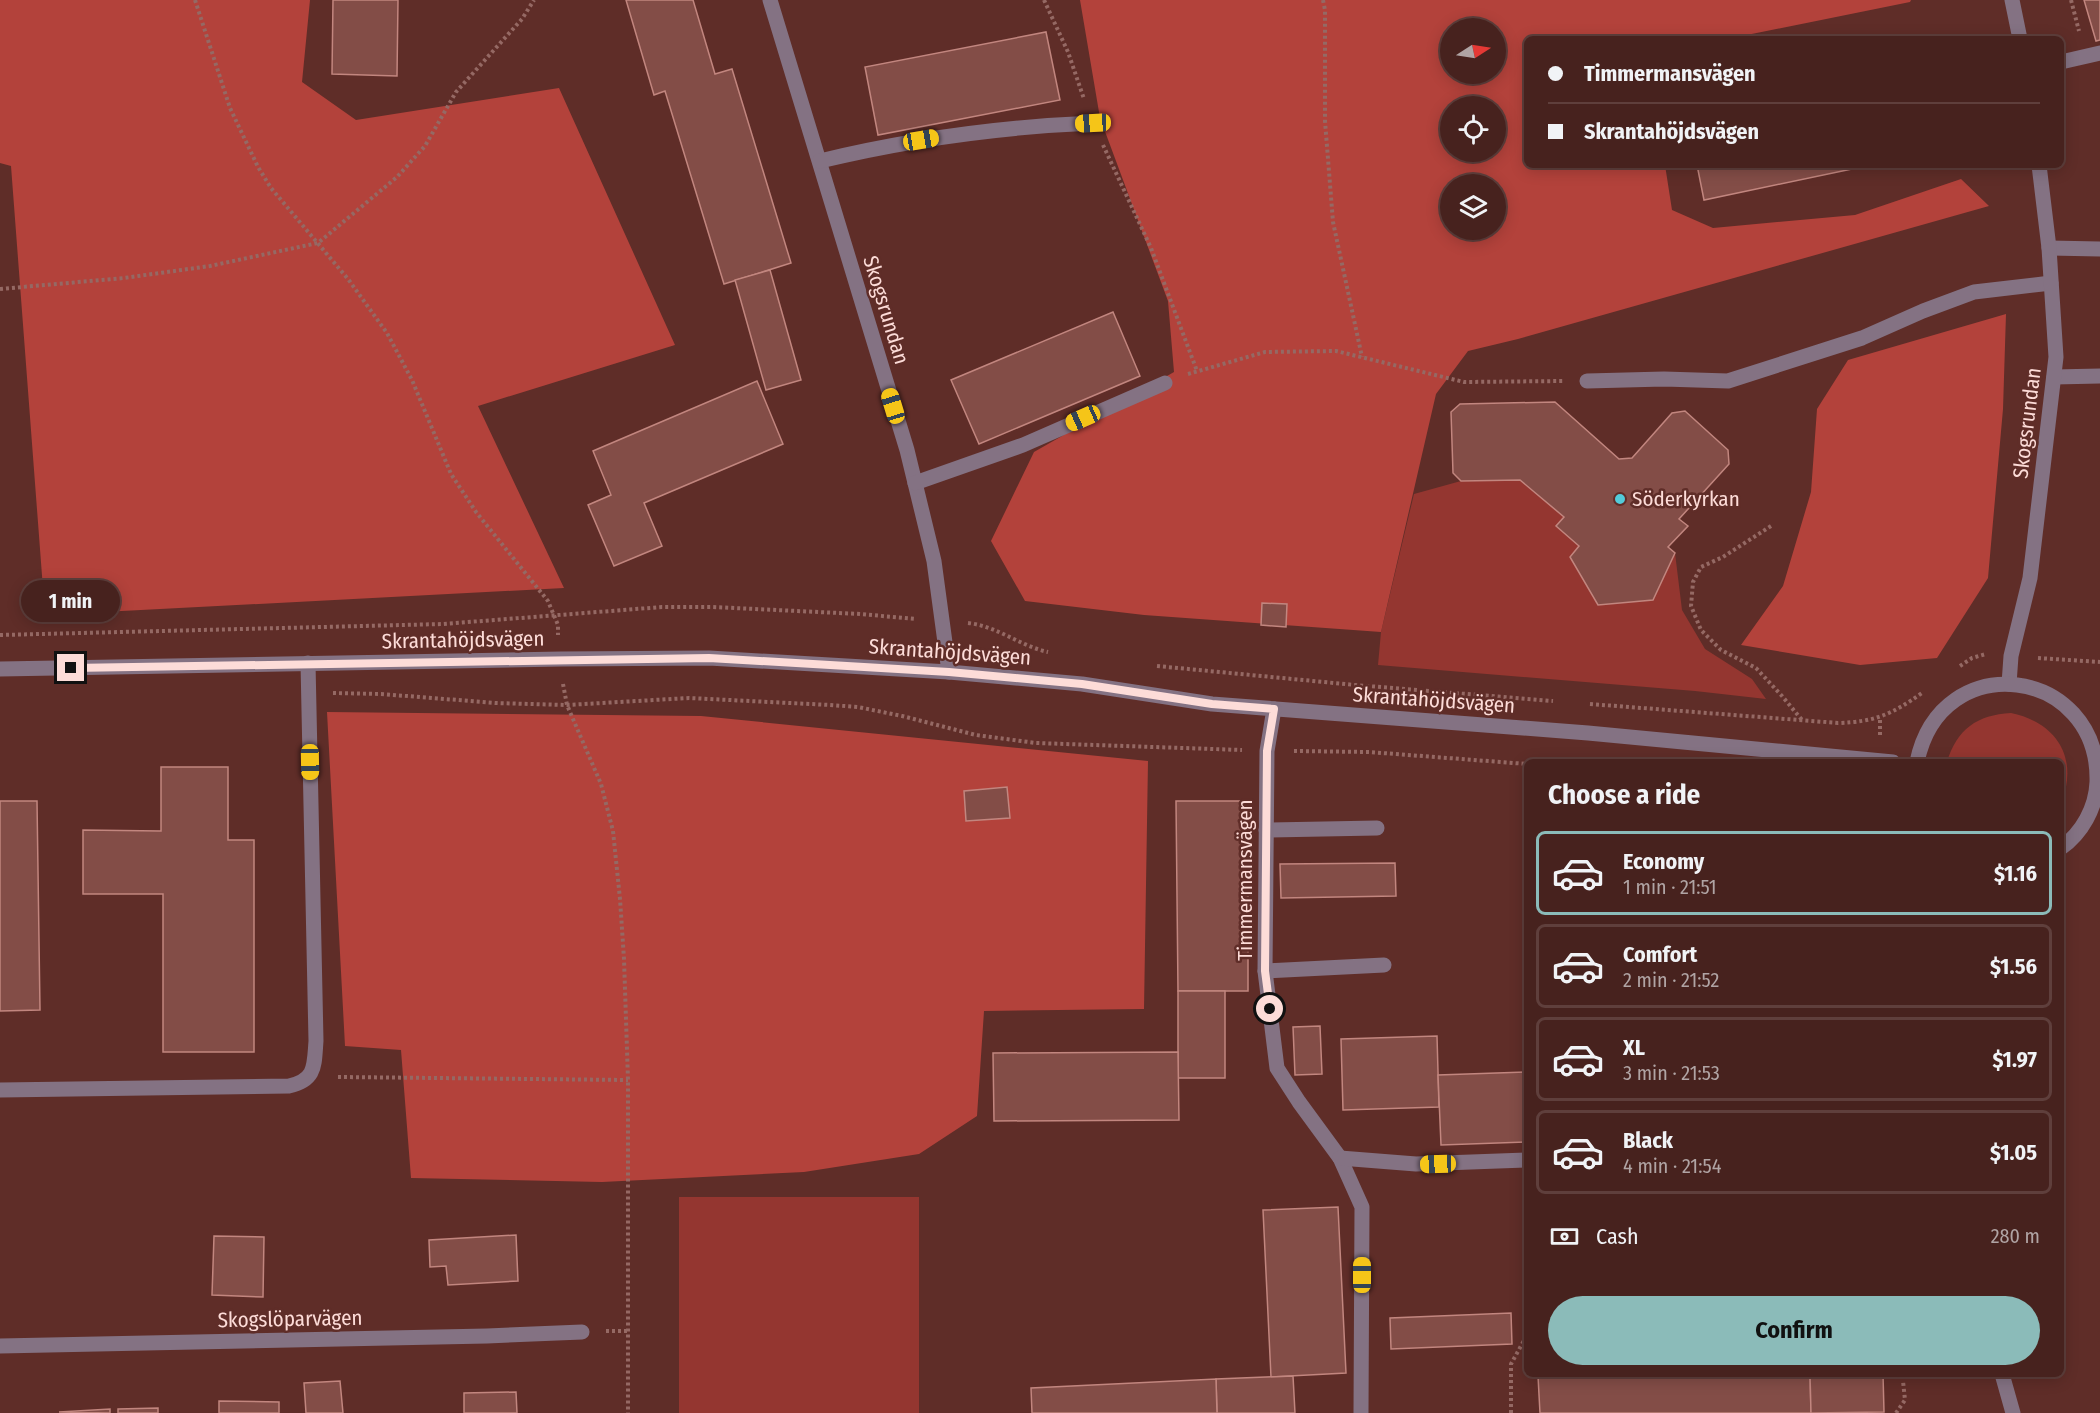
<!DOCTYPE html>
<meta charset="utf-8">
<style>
:root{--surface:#47221e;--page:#512f2b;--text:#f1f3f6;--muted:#b0a4a4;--line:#5f3f3c;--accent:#8bbbb9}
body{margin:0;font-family:"Fira Sans Condensed",sans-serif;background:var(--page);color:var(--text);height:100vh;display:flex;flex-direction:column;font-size:22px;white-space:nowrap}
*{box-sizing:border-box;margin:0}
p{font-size:20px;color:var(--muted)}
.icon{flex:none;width:33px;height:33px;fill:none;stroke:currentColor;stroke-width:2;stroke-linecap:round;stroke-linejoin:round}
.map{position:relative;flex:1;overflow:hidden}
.sheet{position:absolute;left:1524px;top:759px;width:540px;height:618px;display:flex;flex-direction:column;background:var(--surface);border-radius:9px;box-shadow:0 3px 15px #0003,0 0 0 2px var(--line)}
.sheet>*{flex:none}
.top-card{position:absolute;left:1524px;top:36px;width:540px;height:132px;border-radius:9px;box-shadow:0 3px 15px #0003,0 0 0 2px var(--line);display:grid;align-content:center;height:132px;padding:0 24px;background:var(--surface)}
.needle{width:39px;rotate:78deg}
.controls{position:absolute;left:1440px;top:18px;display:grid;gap:12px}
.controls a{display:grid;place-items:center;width:66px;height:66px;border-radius:50%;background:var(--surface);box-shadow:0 3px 15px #0003,0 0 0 2px var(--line);font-size:30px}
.end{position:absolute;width:27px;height:27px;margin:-14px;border:8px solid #fddcd8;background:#111;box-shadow:0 0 0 3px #111}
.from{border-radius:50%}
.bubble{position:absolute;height:42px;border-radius:21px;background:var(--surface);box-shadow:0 3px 15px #0003,0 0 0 2px var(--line);font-size:20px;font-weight:700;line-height:42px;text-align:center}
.car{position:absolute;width:18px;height:36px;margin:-18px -9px;border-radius:8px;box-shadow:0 0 4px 2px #0007;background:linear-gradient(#f5c518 24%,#345 0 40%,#f5c518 0 76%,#345 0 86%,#f5c518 0)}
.top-card b{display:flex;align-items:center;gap:21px;height:57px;font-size:22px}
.top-card b+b{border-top:2px solid var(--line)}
.top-card i{width:15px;height:15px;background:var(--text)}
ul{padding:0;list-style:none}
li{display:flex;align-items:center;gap:18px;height:84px;margin:0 12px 9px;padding:0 12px;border:3px solid var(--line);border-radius:9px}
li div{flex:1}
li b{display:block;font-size:22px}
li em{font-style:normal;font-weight:700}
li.current{border-color:var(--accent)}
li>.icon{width:54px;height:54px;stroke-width:1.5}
h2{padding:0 24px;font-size:27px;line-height:72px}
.pay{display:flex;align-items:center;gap:15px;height:66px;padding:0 24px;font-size:22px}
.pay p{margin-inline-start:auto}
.cta{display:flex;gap:12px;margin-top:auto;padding:12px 24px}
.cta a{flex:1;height:69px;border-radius:36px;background:var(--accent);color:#111;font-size:24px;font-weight:700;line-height:69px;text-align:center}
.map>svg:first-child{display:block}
.green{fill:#943630}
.forest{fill:#b3423b;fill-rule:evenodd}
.building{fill:#834d47;stroke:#c2867f;stroke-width:1.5}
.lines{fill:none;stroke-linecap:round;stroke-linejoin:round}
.path{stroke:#956964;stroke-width:4;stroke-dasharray:3 3;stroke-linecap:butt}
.minor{stroke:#847283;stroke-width:15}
.route{stroke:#fddcd8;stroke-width:8}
.poi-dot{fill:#53cbda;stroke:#5f2d28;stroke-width:2}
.labels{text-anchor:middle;stroke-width:5;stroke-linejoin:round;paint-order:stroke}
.street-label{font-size:21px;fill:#fddcd8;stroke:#5f2d28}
.poi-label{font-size:21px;fill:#fddcd8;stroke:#5f2d28;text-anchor:start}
</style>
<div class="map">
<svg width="2100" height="1413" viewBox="0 0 2100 1413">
<rect width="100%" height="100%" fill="#5f2d28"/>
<g class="green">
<path d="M1520,480L1564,517L1556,526L1579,546L1570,557L1598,605L1653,600L1675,553L1682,610L1705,649L1752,679L1766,699L1695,691L1378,665L1381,632L1414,494L1461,481Z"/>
<path d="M2011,713C2058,723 2079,759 2061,804V762H1947C1957,729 1977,715 2011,713Z"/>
<rect x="679" y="1197" width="240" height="216"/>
</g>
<g class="forest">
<path d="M0,0H310L302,82L356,120L559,88L675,345L478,406L564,588L45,615L11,166L0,163Z"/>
<path d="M1080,0H1911L1910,2L1727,39H1527V165H1665L1672,210L1713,228L1855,215L1961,179L1989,206L1518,339L1468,351L1436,394L1381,632L1144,615L1025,601L991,541L1034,452L1174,372L1168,301L1100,118ZM1450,28H1496V74H1450ZM1450,106H1496V152H1450ZM1450,184H1496V230H1450Z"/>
<path d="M2006,314L2003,409L1988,578L1937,658L1860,665L1741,645L1783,586L1811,492L1817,409L1848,360Z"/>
<path d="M327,712L701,716L1148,761L1144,1009L984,1011L977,1116L919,1154L804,1172L602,1182L411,1178L401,1050L345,1046Z"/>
</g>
<g class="building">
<path d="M333,0H398L397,76L332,74Z"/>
<path d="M626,0H693L715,74L732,69L791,263L724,284L665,91L654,95Z"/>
<path d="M2084,0H2100V40L2096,41Z"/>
<path d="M1046,32L1060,100L878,135L865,67Z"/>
<path d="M1697,165H1871L1704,200Z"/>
<path d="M770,270L801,380L766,390L735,280Z"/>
<path d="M1113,312L1140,376L979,444L951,380Z"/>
<path d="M757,381L783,444L644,503L662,546L614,566L588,505L611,495L593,451Z"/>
<path d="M1555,402L1619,459L1632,458L1672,413L1685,411L1728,450L1729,464L1679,519L1688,526L1668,547L1675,553L1653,600L1598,605L1570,557L1579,546L1556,526L1564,517L1520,480L1461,481L1453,473L1451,412L1460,404Z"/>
<path d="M1262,603L1287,604L1286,627L1261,625Z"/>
<path d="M161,767H228V840H254V1052H163V894H83V830L161,831Z"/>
<path d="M1007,787L1010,818L966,821L964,791Z"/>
<path d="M0,801H37L40,1010L0,1011Z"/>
<path d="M1176,801H1248V991H1178Z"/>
<path d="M1395,863L1396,896L1281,898L1280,864Z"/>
<rect x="1178" y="991" width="47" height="87"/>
<path d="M1320,1026L1322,1074L1295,1075L1293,1027Z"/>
<path d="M1437,1036L1439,1107L1343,1110L1341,1039Z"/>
<path d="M1178,1052L1179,1120L994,1121L993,1053Z"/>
<path d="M1527,1072V1142L1441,1145L1438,1075Z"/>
<path d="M1338,1207L1346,1373L1271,1377L1263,1210Z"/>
<path d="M516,1235L518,1281L448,1285L446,1266L430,1267L429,1240Z"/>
<path d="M214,1236L264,1237L263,1297L212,1295Z"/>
<path d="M1511,1313L1512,1344L1391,1349L1390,1318Z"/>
<path d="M1601,1374H1810L1811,1413H1540L1538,1376Z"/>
<path d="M1810,1374H1883L1884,1412L1811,1413Z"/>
<path d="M1293,1376L1295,1413H1217L1216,1379Z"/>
<path d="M1216,1379L1217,1413H1032L1031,1388Z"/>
<path d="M340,1381L343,1413H306L304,1383Z"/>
<path d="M516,1392L517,1413H464V1393Z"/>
<path d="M219,1401L279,1402V1413H219Z"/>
<path d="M158,1408V1413H118V1409Z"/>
<path d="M110,1409V1413L59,1412Z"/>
</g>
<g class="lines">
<g class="path">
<path d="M195,0L230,108L258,167L271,188L348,279L387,333L412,380L451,474L476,512L548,601L558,625V635"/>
<path d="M1044,0L1068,52L1084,99"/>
<path d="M1323,0L1325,10V121L1333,222L1362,357"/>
<path d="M2071,0L2079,31"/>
<path d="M1103,145L1151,248L1197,371"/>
<path d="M0,289L124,278L210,266L318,243L397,177L425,146L456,92L522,19L534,0"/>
<path d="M1188,374L1265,352L1336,351L1464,382L1563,381"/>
<path d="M1771,526L1723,557L1701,567L1693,582L1691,606L1701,630L1721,650L1756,668L1782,696L1802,720"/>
<path d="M968,623C997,626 1020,646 1048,652"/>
<path d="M0,635L443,624L662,607H713L860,614L916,619"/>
<path d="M2038,658L2100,662"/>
<path d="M1157,666L1355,685L1553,701"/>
<path d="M1960,666L1972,658L1986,654"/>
<path d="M563,684L567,705L601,784L613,831L620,899L624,959L628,1080V1413"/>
<path d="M333,693L381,694L496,703L567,705L689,698L830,705L858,707L902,716L976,735L1036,743L1242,750"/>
<path d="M1590,704L1838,723C1875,722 1892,714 1922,693"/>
<path d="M1880,735V718"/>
<path d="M1294,751L1369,752L1527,764"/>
<path d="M338,1077L628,1080"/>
<path d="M606,1331H628"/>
<path d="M1511,1413V1364L1527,1335"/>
<path d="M1896,1413L1905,1400L1903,1381"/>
</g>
<g class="minor">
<path d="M770,0L907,450L934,561L949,672"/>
<path d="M2012,0L2020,39"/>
<path d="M2061,62L2100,53"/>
<path d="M820,161C911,139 999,127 1093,123"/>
<path d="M2049,248L2100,249"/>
<path d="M2054,377L2100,376"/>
<path d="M1587,381L1664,379L1728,381L1862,338L1923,311L1974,292L2051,283"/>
<path d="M915,483L1023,445L1165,383"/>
<path d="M0,669L561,659L709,658L949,672L1082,684L1212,704L1588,733L1893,762"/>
<path d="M2009,684L2011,656L2030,578L2056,357L2049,248L2039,165"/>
<path d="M1274,709L1267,751L1265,971L1277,1068L1299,1102L1340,1158L1362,1207L1361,1413"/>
<path d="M1917,762C1941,645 2100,667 2097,782C2096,808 2082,833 2061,848"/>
<path d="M1266,830L1377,828"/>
<path d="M1265,971L1384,965"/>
<path d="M0,1090L289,1086C316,1080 314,1066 316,1041L308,663"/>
<path d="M1340,1158L1416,1164L1527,1160"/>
<path d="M0,1346L487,1336L582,1332"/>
<path d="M2002,1374L2013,1413"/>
</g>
</g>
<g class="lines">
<path class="route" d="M71,668L709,658L949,672L1082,684L1212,704L1274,709L1267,751L1265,971L1270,1009"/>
</g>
<circle class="poi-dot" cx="1620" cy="499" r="6"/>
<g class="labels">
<g class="street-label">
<text transform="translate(886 310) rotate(73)" y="7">Skogsrundan</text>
<text transform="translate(2027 423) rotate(-83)" y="7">Skogsrundan</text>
<text transform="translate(463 640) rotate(-1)" y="7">Skrantahöjdsvägen</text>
<text transform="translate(950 652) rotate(4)" y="7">Skrantahöjdsvägen</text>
<text transform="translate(1434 700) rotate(4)" y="7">Skrantahöjdsvägen</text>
<text transform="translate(1245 880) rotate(-90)" y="7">Timmermansvägen</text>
<text transform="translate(290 1319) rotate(-1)" y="7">Skogslöparvägen</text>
</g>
<g class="poi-label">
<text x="1632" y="506">Söderkyrkan</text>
</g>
</g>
</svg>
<div class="controls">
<a><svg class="needle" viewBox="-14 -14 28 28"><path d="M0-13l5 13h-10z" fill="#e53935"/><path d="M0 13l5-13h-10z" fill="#b0a4a4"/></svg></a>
<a><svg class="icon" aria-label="locate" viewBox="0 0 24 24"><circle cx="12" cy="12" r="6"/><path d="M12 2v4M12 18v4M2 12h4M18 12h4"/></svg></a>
<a><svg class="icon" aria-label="layers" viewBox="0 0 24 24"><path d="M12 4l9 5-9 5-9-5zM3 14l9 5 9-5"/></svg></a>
</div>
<i class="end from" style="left:1270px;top:1009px"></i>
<i class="end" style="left:71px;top:668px"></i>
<div class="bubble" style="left:21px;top:580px;width:99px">1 min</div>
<i class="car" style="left:1093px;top:123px;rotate:267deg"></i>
<i class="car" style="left:921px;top:140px;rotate:80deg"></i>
<i class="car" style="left:893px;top:406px;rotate:343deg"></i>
<i class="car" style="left:1083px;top:418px;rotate:246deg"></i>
<i class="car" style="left:310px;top:762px;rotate:179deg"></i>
<i class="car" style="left:1438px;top:1164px;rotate:268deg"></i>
<i class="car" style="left:1362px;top:1275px;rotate:0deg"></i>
<div class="top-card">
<b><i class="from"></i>Timmermansvägen</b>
<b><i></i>Skrantahöjdsvägen</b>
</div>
<section class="sheet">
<h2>Choose a ride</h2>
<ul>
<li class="current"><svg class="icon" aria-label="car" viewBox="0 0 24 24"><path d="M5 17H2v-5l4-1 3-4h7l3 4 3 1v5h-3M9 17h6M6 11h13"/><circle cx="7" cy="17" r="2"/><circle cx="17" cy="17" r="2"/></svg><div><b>Economy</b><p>1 min · 21:51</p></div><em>$1.16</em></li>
<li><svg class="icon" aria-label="car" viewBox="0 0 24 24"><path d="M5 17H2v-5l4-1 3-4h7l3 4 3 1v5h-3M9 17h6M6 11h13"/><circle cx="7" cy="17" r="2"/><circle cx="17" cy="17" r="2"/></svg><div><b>Comfort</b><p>2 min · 21:52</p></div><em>$1.56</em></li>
<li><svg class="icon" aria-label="car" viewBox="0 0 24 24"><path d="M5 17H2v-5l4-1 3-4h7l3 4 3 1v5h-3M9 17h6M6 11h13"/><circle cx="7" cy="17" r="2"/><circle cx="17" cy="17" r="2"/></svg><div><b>XL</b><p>3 min · 21:53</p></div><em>$1.97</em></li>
<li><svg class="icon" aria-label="car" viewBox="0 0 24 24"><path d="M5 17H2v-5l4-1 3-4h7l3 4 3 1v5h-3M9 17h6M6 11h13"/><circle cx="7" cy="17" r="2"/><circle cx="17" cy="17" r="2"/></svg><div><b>Black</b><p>4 min · 21:54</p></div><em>$1.05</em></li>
</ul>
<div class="pay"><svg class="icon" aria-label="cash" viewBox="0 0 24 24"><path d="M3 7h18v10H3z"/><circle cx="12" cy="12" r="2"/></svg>Cash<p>280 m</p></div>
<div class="cta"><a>Confirm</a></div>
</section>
</div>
